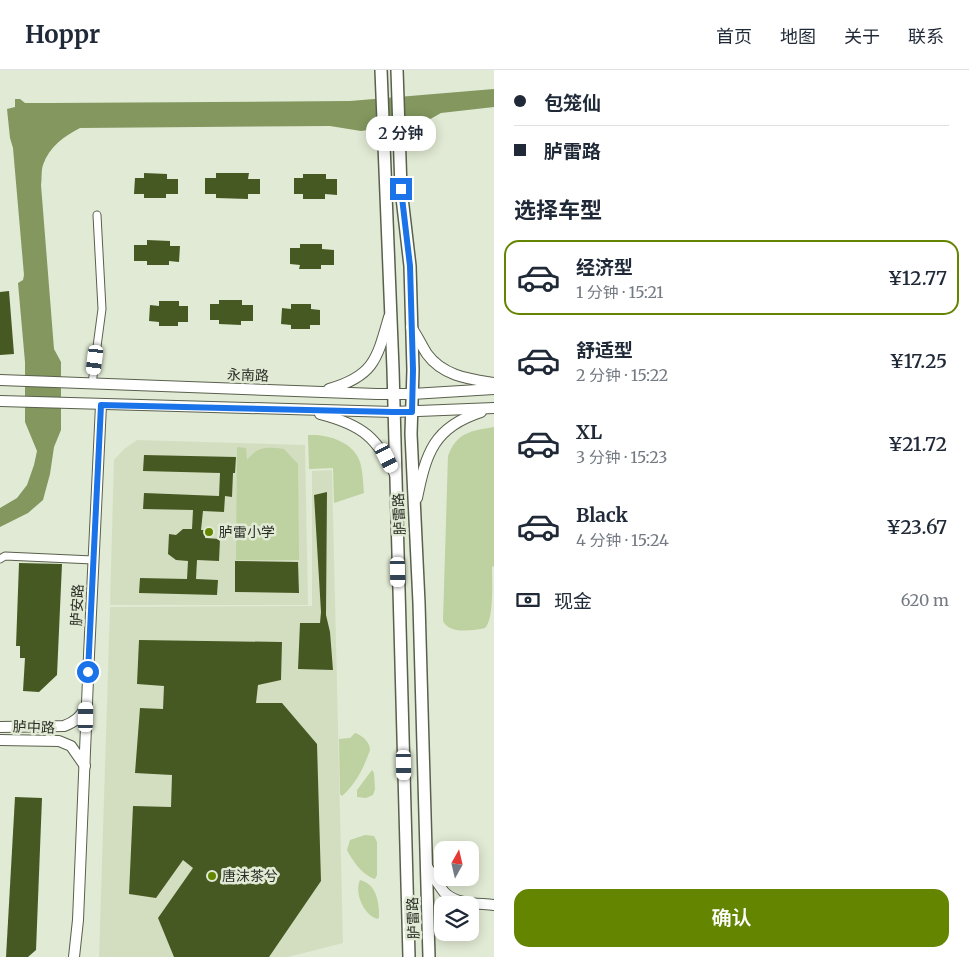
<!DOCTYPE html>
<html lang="zh">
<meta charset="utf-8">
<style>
:root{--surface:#fff;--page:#f6f6f7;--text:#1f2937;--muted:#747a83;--line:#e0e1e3;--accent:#648500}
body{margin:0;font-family:Merriweather,"Noto Sans SC",serif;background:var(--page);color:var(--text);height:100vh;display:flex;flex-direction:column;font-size:19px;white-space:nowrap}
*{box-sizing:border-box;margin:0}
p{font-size:16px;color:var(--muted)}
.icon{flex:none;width:28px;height:28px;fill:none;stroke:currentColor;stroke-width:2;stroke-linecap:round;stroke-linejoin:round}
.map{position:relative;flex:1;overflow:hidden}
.sheet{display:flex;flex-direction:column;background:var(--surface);width:475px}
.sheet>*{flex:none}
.top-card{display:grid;align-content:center;height:110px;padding:0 20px;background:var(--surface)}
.needle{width:32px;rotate:8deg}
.fabs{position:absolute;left:434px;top:771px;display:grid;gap:10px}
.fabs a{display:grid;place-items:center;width:45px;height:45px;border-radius:10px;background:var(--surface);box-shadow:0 2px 12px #0003;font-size:25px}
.end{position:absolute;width:22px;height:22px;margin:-11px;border:6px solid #1a73e8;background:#fff;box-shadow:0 0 0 2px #fff}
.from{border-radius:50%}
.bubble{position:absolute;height:35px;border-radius:15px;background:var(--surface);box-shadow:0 2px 12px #0003;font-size:16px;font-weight:600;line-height:35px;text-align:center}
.car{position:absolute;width:15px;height:30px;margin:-15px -8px;border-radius:6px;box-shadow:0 0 4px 1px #0007;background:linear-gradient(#fff 24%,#345 0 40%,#fff 0 76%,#345 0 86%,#fff 0)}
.top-card b{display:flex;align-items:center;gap:18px;height:48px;font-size:19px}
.top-card b+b{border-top:1px solid var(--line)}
.top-card i{width:12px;height:12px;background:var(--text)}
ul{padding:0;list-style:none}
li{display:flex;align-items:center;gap:15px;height:75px;margin:0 10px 8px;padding:0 10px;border:2px solid transparent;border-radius:15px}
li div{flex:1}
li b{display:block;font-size:19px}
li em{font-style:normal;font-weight:600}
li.current{border-color:var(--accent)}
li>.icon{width:45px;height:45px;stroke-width:1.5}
h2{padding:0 20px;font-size:22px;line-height:60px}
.pay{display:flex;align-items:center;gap:12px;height:55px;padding:0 20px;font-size:19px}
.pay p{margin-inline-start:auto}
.action{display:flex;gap:10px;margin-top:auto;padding:10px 20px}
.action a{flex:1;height:58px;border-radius:15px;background:var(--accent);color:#fff;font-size:20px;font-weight:600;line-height:58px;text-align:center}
header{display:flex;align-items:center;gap:30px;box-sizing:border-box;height:70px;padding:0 25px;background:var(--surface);border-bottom:1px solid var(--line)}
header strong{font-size:24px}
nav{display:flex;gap:28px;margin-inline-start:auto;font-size:18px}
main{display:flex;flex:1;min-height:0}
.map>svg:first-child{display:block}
.built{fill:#d3dec1}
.green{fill:#bed1a0}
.water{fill:#83975f}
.building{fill:#475922}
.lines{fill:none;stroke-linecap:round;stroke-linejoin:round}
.street-casing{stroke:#59604d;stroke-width:9}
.secondary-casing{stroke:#59604d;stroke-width:12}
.primary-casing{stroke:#59604d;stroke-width:14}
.street{stroke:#fff;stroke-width:7}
.secondary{stroke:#fff;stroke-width:10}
.primary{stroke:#fff;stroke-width:11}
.route{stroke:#1a73e8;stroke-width:6}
.poi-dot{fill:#648500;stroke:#e1ead4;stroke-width:2}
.labels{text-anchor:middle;stroke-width:5;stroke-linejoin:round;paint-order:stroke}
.street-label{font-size:14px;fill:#292c24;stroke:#e1ead4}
.poi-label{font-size:14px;fill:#292c24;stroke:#e1ead4;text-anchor:start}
</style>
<header>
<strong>Hoppr</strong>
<nav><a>首页</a><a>地图</a><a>关于</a><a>联系</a></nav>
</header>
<main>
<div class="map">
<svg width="494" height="887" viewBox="0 0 494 887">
<rect width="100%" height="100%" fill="#e1ead4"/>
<g class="built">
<path d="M137,370L305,375L308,535H110L114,390L124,379Z"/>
<path d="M332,400L343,873L288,887H99L110,537L312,536V401Z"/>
</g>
<g class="green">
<path d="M494,357V496L492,497C492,512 494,550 485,558C472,561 449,564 443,551L448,386C457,362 471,361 494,357Z"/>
<path d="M308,365C327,364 353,371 360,392C363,402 363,413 364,423L334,433L333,398L309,399Z"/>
<path d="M237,377L246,378L247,390C258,376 267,377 284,379L298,394L299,490H236Z"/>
<path d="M355,663C362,665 370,672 370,680C364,697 356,714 342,726L340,724L339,669L350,668Z"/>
<path d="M372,700L374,703L375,719L373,725L366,728L357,727V720Z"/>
<path d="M365,765L374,766L377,772V805L375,809C363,806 352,790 347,780L350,770Z"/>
<path d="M360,810C377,814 379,833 379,847L378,849C364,846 354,823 360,810Z"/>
</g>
<path class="water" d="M494,19V37L441,43L425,52L361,61L330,56L80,58C64,66 49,77 43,95C41,101 42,109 41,115L54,279L61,292V360L54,377L50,404L43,430L28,443L0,457V438L17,428L27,415L34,395L37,381L25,352V292L18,213L23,210L24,205L13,78L10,68L7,39L15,37V29H20L25,33H51L350,31Z"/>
<g class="building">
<path d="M144,103L167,104V109H178V124H166V128H144V124H134L135,108H144Z"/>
<path d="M216,103H249L248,109H260V124H248V129L216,128V124H205V108H216Z"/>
<path d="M303,104H326V109H337V125L325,124V129H303V124H294V108H303Z"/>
<path d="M147,170L170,171V176H180L179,192L169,191V195H147V191H134V175H147Z"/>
<path d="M300,174H322V179L334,180V195H321V199H299L300,195L290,194V178H300Z"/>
<path d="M9,221L14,284L0,285V222Z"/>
<path d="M219,230H242V235H253V251H241V255L219,254V250H210V234H219Z"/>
<path d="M159,231H179V236H188V252H178V256H159V252L149,251L150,235L159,236Z"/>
<path d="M291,234H311V239L320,240V255H310V259H291V255L281,254L282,238L291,239Z"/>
<path d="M144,385L236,387L235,403H233L232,427L225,426L224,442L203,441L201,460H205V468L220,469L219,491L197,490L196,509L218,510L217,525L139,523L140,508L187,509L188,491L176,490L168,484L169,464L176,465L183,459H192L193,440L143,439L144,423L219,426L220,403L143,401Z"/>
<path d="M327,422L326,545L330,562L333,600L298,599L300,553H320L321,542L314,425Z"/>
<path d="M235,491L298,492L299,523L235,522Z"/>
<path d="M19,493L62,494L57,605L39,622L23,621L25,588H20V576H16Z"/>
<path d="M139,570L282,572L281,610L258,615L256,633H282L317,674L321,811L269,887H174L158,848L193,798L183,790L156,828L129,824L133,736L171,737L172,705L135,703L140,638L163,639L164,616L137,614Z"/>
<path d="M15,727L42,728L36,880L28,887H6Z"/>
</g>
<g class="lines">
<defs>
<g id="street">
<path d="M92,314L102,239L97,145"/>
<path d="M0,489L5,486L93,490"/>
</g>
<g id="secondary">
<path d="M411,257C417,265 421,275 427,284C443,306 469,309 494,313"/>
<path d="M0,310L377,324H412L494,319"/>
<path d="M329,319C374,306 377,289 389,247"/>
<path d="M0,331L393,342L494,338"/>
<path d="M320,344C363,355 377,368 396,406"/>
<path d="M417,428C426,383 434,357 481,342"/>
<path d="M0,657L64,656C75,652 80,647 86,637"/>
<path d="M0,670L59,671L71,676L85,696"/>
<path d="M426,795C432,804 438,814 444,822C456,835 478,833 494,835"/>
<path d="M74,887L78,850L89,585L101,335"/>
</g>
<g id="primary">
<path d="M381,0L393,299L409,887"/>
<path d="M397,0L401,119L410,196L413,300L411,364L419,533L429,887"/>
</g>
</defs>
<use href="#street" class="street-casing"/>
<use href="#secondary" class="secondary-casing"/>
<use href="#primary" class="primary-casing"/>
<use href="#street" class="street"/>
<use href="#secondary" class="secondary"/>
<use href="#primary" class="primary"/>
</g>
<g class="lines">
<path class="route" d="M88,602L101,335L393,342H412L413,300L410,196L401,119"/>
</g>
<g class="poi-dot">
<circle cx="209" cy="462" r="5"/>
<circle cx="212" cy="806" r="5"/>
</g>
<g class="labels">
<g class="street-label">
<text transform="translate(248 305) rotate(2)" y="5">永南路</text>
<text transform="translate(399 444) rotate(-93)" y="5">胪雷路</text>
<text transform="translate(77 535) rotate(-87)" y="5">胪安路</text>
<text transform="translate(34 657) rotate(2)" y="5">胪中路</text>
<text transform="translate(413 848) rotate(-92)" y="5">胪雷路</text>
</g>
<g class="poi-label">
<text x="219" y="467">胪雷小学</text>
<text x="222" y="811">唐沫茶兮</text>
</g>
</g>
</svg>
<div class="fabs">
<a><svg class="needle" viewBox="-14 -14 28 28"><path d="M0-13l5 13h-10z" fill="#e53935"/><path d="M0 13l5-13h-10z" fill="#747a83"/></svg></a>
<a><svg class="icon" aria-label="layers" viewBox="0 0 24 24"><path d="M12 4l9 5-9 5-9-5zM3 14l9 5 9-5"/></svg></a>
</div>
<i class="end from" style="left:88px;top:602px"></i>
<i class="end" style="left:401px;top:119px"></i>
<div class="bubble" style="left:366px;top:46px;width:70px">2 分钟</div>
<i class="car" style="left:95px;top:290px;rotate:187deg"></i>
<i class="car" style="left:387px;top:388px;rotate:153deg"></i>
<i class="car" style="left:398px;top:502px;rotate:179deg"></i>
<i class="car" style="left:86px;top:647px;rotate:1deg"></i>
<i class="car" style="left:404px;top:695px;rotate:179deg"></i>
</div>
<section class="sheet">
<div class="top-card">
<b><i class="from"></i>包笼仙</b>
<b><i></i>胪雷路</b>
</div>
<h2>选择车型</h2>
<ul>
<li class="current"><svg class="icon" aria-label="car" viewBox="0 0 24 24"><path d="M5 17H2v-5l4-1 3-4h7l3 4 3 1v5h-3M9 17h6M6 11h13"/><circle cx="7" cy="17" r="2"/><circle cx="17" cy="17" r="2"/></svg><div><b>经济型</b><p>1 分钟 · 15:21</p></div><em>¥12.77</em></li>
<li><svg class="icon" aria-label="car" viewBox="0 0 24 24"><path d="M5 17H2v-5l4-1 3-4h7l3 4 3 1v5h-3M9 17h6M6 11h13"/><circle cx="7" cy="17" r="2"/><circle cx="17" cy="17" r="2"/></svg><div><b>舒适型</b><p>2 分钟 · 15:22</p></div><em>¥17.25</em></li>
<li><svg class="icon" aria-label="car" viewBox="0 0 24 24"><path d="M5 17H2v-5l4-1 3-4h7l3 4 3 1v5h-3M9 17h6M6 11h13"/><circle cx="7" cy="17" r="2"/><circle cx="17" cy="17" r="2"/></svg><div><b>XL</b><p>3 分钟 · 15:23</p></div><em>¥21.72</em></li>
<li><svg class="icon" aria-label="car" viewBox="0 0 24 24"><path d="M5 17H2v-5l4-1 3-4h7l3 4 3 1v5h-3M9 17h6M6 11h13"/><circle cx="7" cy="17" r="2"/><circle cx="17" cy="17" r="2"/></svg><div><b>Black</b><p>4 分钟 · 15:24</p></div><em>¥23.67</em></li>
</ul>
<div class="pay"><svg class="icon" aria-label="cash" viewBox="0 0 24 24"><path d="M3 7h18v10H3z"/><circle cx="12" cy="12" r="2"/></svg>现金<p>620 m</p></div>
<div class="action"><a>确认</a></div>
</section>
</main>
